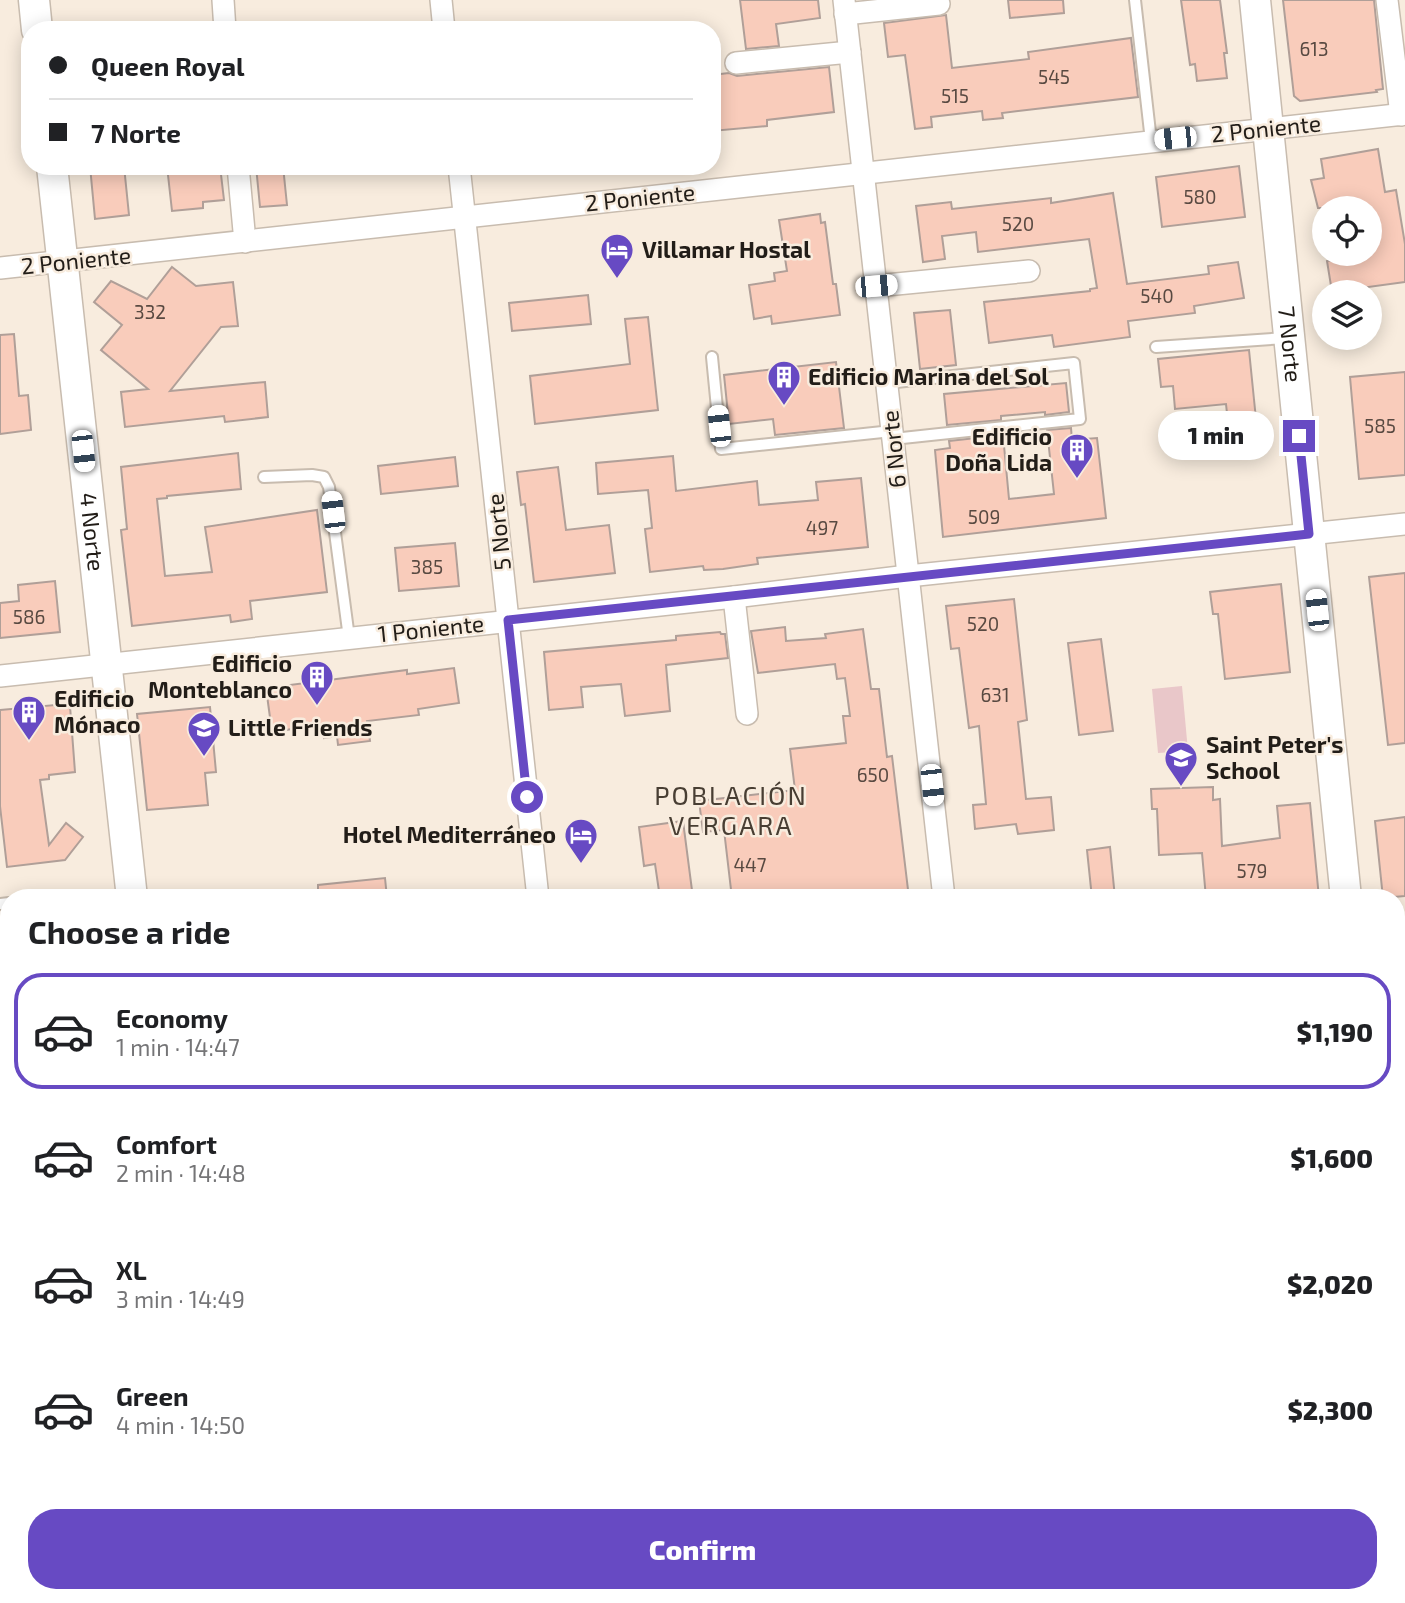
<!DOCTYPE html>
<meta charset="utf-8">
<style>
:root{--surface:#fff;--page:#f2f2f2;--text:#202124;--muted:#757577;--line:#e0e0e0;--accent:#674ac3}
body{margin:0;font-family:"Exo 2",sans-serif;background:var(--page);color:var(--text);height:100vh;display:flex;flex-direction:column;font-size:26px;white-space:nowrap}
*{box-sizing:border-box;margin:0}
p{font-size:23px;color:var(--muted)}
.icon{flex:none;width:38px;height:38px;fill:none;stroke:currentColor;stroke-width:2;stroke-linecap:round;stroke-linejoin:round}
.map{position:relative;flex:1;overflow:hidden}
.details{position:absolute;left:0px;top:889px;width:1405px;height:714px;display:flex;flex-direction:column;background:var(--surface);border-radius:28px 28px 0 0;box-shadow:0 4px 18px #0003}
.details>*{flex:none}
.guide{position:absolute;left:21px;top:21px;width:700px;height:154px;border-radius:28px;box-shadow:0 4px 18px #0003;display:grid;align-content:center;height:154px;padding:0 28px;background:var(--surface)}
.fabs{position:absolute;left:1312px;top:196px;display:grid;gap:14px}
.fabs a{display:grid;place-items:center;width:70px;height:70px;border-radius:50%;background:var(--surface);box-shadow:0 4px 18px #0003;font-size:35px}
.end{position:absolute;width:32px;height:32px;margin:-16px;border:9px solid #674ac3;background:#fff;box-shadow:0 0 0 4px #fff}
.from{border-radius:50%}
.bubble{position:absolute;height:49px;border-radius:24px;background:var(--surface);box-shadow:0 4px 18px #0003;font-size:23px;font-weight:800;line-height:49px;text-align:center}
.car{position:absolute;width:21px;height:42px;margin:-21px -10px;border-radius:9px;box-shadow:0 0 5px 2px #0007;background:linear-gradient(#fff 24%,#345 0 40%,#fff 0 76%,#345 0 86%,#fff 0)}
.guide b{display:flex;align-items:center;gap:24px;height:66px;font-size:26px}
.guide b+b{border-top:2px solid var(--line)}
.guide i{width:18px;height:18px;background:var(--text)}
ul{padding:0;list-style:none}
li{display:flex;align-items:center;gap:21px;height:116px;margin:0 14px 10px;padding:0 14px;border:4px solid transparent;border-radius:28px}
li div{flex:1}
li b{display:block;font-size:26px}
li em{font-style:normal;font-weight:800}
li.on{border-color:var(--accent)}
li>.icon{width:63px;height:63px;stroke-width:1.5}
h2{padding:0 28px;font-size:32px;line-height:84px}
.primary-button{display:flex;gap:14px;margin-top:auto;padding:14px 28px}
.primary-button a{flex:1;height:80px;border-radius:28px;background:var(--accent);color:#fff;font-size:28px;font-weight:800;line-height:80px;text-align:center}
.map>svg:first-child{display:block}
.green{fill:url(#green-dots)}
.pitch{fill:#e9c7c9}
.building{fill:#f9ccbb;stroke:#b09f98;stroke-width:2}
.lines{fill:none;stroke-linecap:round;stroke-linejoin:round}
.lane-casing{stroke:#c8bcaf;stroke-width:14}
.street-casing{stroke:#c8bcaf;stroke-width:24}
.secondary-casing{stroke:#c8bcaf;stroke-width:33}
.primary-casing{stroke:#c8bcaf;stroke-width:37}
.lane{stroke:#fff;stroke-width:10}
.street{stroke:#fff;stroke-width:21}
.secondary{stroke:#fff;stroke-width:30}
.primary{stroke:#fff;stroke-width:33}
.route{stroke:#674ac3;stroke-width:9}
.labels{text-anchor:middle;stroke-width:5;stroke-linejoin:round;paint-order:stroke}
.number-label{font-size:19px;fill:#584941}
.street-label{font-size:23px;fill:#221d18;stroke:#f8ecde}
.poi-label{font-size:23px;font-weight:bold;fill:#221d18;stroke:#f8ecde;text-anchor:start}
.quarter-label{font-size:26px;letter-spacing:2px;fill:#483e33;stroke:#f8ecde}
</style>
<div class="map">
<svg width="1405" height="1603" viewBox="0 0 1405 1603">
<defs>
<pattern id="green-dots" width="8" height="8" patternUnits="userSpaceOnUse" patternTransform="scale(1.75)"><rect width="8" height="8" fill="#e9c7c9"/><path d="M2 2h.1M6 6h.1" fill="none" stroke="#c8aaac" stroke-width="1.8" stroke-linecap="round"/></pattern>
</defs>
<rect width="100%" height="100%" fill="#f8ecde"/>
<path class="green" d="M9,1157V1244L3,1238L0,1239V1158Z"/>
<path class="pitch" d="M1182,686L1188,751L1158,753L1152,689Z"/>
<g class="building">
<path d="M740,0H818L820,18L776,24L779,46L746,49Z"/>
<path d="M1008,0H1063L1064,13L1010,18Z"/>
<path d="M1181,0H1220L1227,53H1224L1227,78L1197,81L1195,64L1190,65Z"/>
<path d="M1283,0H1374L1383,89L1376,90L1377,92L1300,101L1294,96Z"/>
<path d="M946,15L952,68L1029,59L1028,52L1131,38L1138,97L1002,113L1003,118L983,120L982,111L931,117L932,127L915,129L905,55L888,57L884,23Z"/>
<path d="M829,67L834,112L767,120V126L712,131V75L729,73L737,76Z"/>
<path d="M1378,149L1385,192L1396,190L1405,244V282L1332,292L1327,261L1370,254V208H1318L1311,180L1324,178L1321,159Z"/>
<path d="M90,166H124L129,215L95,219Z"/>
<path d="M167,166H220L224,200L203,202V208L172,211Z"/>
<path d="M256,166H283L287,205L260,207Z"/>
<path d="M1239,166L1245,217L1162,227L1156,177Z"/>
<path d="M1113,193L1127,284L1209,274L1208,266L1238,262L1244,298L1194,306L1195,313L1128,321L1130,337L1054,347L1052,335L989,343L984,302L1090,291V289L1097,288L1089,239L978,252L976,232L942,236L945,259L923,262L916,206L951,202L952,209L1051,198V203Z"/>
<path d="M820,214L821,223L825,222L833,284H836L840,315L772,324L771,316L754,319L749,285L775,281L774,273L787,271L779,220Z"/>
<path d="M172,267L196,286L233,282L238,326L221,327L170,391L265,382L268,417L225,422L224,416L125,427L121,392L148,389L101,350L122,325L94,302L111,281L147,299Z"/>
<path d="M588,295L591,324L512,331L509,303Z"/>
<path d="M950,310L956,365L920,369L914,313Z"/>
<path d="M648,317L658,410L535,424L530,376L630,364L625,319Z"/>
<path d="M14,334L19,396L28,395L31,430L0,434V335Z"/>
<path d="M1249,350L1259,449L1231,451L1226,404L1175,409L1173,386L1161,387L1158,359Z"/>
<path d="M836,362L844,428L775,435L773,419L729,424L724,375Z"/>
<path d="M1405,372V475L1359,479L1350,377Z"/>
<path d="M1066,383L1069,412L1045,415V412L1001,416V420L947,425L944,394Z"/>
<path d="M1071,428L1072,440L1097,438L1106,518L943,537L935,450L950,448L949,441L1003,435L1009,499L1054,494L1047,430Z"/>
<path d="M238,453L241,489L167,496V498L157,499L165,576L212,572L205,527L317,510L327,592L250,601L252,619L231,622L230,615L132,626L121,530L127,529L121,467Z"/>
<path d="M673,456L676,491L757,481L759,505L818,500L816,482L861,478L868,547L757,558L758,564L723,569L704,570L703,566L650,572L645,529L652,528L648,490L598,494L596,463Z"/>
<path d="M455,457L458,486L381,494L378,466Z"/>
<path d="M558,467L566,530L609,525L615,573L534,582L525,504L521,505L517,472Z"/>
<path d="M455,543L459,586L399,591L395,548Z"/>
<path d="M1405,573V743L1388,745L1369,577Z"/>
<path d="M55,581L60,632L0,638V603L19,601L18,585Z"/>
<path d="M1281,584L1290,672L1225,679L1218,614H1213L1210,592Z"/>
<path d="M1014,599L1027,720L1018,722L1026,799L1051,797L1054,830L1018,834L1016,824L975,829L973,805L986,804L979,726L969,728L959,648L951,649L946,606Z"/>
<path d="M785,627L786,641L826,638L825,634L863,629L871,689H879L887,757L892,756L909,898H732L724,830L703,832L699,801L795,790L790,749L846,743L843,716H850L845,678L837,679L835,664L758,673L751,631Z"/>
<path d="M720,632L721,634H725L728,658L666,665L670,711L625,716L621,684L581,687L583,707L549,710L544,652L676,640V636Z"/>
<path d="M1101,639L1113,731L1079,735L1068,643Z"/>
<path d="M454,668L459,703L418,709L419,715L367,721L370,741L338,745L337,736L324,738L323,730L314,731L313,726L272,732L266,688L407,670V674Z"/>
<path d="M55,705V707L70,706L75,772L49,775V779L40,780L49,845L66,823L83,837L65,860L7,867L0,806V710Z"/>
<path d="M210,707L216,772L205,773L208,805L147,810L137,714Z"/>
<path d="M1213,787V800L1220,799L1222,846L1280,838L1277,806L1310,803L1319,898H1206L1202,853L1159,855L1157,809H1152L1151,789Z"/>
<path d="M1405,817V896L1383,898L1375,821Z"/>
<path d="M683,821L693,898H660L655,864L644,866L639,827Z"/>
<path d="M1110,847L1115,898H1092L1087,850Z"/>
<path d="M385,878L387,898H318V885Z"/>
</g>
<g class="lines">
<defs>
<g id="lane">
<path d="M1135,0L1151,141"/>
<path d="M1156,347L1286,338"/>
<path d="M712,357L721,449L892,431"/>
<path d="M887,383L1074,363L1080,419L893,439"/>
<path d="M264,477L312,475L324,477L329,487L349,638"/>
<path d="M0,904L9,903"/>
<path d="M1396,1117L1405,1116"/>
<path d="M850,1603L923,1594"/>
</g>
<g id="street">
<path d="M223,0L225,30"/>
<path d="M441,0L444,30"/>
<path d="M844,0L944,898"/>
<path d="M1387,0L1401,115"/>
<path d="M845,14L939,4"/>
<path d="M736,63L850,52"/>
<path d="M238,166L245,242"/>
<path d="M459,166L538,898"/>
<path d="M0,268L1405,114"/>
<path d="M876,286L1029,271"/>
<path d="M734,597L747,714"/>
<path d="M0,676L734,597L908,576L1405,524"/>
<path d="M0,1540L9,1539"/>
<path d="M614,1594L615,1603"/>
<path d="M1022,1594L1023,1603"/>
</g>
<g id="secondary">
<path d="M34,0L37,30"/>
<path id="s1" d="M1255,0L1346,898"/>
<path id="s2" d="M52,166L132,898"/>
<path d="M1396,1358L1405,1434"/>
<path d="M206,1594L207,1603"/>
</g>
<g id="primary">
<path d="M1396,944L1405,943"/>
<path d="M1396,973L1405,972"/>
<path d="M0,1093L9,1092"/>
<path d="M0,1126L9,1125"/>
</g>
</defs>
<use href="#lane" class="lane-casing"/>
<use href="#street" class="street-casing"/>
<use href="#secondary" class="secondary-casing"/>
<use href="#primary" class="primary-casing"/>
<use href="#lane" class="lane"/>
<use href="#street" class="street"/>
<use href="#secondary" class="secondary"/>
<use href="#primary" class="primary"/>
</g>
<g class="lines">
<path class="route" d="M527,797L508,620L1309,534L1299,436"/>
</g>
<defs>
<symbol id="hotel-pin" viewBox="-11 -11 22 30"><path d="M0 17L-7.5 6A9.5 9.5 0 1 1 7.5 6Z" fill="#674ac3" stroke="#f8ecde"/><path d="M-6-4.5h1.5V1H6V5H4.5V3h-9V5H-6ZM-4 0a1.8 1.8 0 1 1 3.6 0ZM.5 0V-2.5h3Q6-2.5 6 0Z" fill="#fff"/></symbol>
<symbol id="building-pin" viewBox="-11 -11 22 30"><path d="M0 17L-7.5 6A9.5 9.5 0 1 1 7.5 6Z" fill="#674ac3" stroke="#f8ecde"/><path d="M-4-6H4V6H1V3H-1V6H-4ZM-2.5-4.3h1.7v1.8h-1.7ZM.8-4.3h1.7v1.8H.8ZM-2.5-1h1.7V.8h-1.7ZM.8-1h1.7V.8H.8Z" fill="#fff"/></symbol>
<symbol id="school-pin" viewBox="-11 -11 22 30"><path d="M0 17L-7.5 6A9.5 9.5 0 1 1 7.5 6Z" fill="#674ac3" stroke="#f8ecde"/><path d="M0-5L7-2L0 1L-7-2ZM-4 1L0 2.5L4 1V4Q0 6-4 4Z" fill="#fff"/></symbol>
</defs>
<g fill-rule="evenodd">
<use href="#hotel-pin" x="598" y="231" width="38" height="52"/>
<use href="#building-pin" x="765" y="358" width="38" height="52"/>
<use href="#building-pin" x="1058" y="431" width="38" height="52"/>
<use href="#building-pin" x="298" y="658" width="38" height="52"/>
<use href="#building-pin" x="10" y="693" width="38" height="52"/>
<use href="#school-pin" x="185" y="709" width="38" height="52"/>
<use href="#school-pin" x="1162" y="739" width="38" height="52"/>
<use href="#hotel-pin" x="562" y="816" width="38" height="52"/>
</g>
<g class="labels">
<g class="number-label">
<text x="1314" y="56">613</text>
<text x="1054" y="84">545</text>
<text x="955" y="103">515</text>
<text x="1200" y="204">580</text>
<text x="1018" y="231">520</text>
<text x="1157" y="303">540</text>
<text x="150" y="319">332</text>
<text x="1380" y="433">585</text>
<text x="984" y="524">509</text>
<text x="822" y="535">497</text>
<text x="427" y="574">385</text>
<text x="29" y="624">586</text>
<text x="983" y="631">520</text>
<text x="995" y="702">631</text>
<text x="873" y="782">650</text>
<text x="750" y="872">447</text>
<text x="1252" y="878">579</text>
</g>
<g class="street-label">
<text transform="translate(1266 129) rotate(-6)" y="8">2 Poniente</text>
<text transform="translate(640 198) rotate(-6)" y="8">2 Poniente</text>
<text transform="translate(76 261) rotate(-6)" y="8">2 Poniente</text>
<text dy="8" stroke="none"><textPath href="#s1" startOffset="346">7 Norte</textPath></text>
<text transform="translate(894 449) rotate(-96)" y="8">6 Norte</text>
<text dy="8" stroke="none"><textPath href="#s2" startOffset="368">4 Norte</textPath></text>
<text transform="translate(499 532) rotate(-96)" y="8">5 Norte</text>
<text transform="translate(431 629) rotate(-6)" y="8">1 Poniente</text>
</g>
<g class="poi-label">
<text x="642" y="258">Villamar Hostal</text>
<text x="808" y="385">Edificio Marina del Sol</text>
<text x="1052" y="445" text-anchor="end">Edificio<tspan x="1052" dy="26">Doña Lida</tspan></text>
<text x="292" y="672" text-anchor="end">Edificio<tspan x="292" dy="26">Monteblanco</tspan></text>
<text x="54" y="707">Edificio<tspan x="54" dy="26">Mónaco</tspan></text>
<text x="228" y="736">Little Friends</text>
<text x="1206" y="753">Saint Peter's<tspan x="1206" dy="26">School</tspan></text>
<text x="556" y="843" text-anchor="end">Hotel Mediterráneo</text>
</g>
<g class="quarter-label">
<text x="731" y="805">POBLACIÓN<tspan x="731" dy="30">VERGARA</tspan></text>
</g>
</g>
</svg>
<div class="fabs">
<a><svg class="icon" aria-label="locate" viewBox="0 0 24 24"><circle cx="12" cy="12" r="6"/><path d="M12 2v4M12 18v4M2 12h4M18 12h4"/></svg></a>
<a><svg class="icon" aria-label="layers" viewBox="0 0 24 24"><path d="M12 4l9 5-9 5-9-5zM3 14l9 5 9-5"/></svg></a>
</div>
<i class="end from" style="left:527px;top:797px"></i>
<i class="end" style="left:1299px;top:436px"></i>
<div class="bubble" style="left:1158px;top:411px;width:116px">1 min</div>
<i class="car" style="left:1175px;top:138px;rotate:264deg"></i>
<i class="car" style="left:876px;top:286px;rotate:85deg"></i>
<i class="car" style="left:719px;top:426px;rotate:354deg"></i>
<i class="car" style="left:83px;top:451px;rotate:174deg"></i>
<i class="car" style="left:333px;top:512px;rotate:353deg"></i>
<i class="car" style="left:1317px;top:610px;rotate:354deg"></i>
<i class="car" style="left:932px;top:785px;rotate:174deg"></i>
<div class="guide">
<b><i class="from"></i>Queen Royal</b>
<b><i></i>7 Norte</b>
</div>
<section class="details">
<h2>Choose a ride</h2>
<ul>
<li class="on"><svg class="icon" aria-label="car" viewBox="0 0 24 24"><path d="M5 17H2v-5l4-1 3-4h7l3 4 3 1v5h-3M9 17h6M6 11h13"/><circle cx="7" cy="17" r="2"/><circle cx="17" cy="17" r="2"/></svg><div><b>Economy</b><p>1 min · 14:47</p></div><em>$1,190</em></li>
<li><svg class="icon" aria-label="car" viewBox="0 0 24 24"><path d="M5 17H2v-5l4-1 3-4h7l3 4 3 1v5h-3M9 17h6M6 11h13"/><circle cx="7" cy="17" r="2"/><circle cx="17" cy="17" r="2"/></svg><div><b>Comfort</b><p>2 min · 14:48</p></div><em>$1,600</em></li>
<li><svg class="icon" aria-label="car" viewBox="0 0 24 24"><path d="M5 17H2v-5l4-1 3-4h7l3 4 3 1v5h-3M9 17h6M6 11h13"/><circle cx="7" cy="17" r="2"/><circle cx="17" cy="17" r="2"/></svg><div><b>XL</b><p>3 min · 14:49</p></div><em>$2,020</em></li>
<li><svg class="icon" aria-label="car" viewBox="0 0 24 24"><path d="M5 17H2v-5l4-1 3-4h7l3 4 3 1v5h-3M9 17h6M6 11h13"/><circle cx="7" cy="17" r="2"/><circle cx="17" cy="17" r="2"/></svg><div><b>Green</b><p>4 min · 14:50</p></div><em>$2,300</em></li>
</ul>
<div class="primary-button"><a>Confirm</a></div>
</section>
</div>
